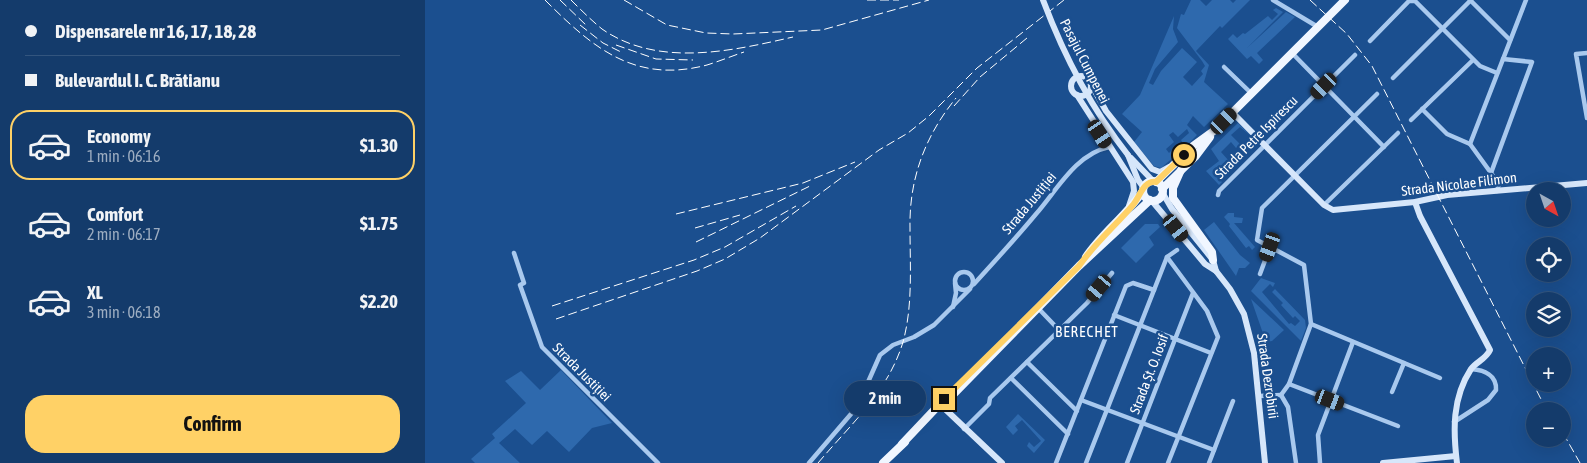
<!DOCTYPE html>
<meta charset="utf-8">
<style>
:root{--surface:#143b6b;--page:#1d4271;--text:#f1f3f6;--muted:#9dadc1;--line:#33557e;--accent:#ffd166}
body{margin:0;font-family:"Asap Condensed",sans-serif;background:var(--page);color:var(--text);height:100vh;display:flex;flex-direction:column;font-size:19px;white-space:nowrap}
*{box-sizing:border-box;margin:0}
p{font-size:16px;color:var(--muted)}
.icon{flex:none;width:28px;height:28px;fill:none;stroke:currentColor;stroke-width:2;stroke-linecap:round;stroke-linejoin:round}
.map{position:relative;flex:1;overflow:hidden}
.panel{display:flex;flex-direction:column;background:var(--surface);width:425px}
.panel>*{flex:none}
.banner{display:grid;align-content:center;height:110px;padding:0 25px;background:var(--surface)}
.needle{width:32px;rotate:140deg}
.tools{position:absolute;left:1101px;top:182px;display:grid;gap:10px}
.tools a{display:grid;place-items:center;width:45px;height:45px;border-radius:50%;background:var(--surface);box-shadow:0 5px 20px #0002,0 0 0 1px var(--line);font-size:25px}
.end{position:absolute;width:22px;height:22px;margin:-11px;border:6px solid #ffd166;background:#111;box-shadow:0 0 0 2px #111}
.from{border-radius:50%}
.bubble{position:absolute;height:35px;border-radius:18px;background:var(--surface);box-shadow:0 5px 20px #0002,0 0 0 1px var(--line);font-size:16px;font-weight:700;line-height:35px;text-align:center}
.car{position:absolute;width:15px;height:30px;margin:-15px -8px;border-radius:6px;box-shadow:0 0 4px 1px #0007;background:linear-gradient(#222 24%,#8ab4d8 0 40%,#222 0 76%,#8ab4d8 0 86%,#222 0)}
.banner b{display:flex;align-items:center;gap:18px;height:48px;font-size:19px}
.banner b+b{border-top:1px solid var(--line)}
.banner i{width:12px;height:12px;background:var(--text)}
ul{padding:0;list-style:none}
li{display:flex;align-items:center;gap:15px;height:70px;margin:0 10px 8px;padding:0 15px;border:2px solid transparent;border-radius:20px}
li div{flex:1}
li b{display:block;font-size:19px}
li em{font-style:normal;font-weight:700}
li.active{border-color:var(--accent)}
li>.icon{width:45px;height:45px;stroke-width:1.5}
.action{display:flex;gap:10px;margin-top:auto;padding:10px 25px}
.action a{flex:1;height:58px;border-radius:20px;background:var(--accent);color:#111;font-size:20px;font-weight:700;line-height:58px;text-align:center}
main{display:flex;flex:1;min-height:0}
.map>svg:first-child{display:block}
.green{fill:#2e69ad}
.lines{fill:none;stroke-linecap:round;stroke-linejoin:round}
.street{stroke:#a9c9ee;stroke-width:4.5}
.secondary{stroke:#d6e6fa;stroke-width:6}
.primary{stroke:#f0f6ff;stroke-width:8}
.rail{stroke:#fff;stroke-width:1;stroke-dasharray:9 4;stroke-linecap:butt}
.secondary-bridge{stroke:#d6e6fa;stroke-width:6}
.route{stroke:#ffd166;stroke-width:6}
.labels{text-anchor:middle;stroke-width:5;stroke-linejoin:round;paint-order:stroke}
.street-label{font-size:14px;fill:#fff;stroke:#1b4f8f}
.neighbourhood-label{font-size:15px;letter-spacing:1px;fill:#fff;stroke:#1b4f8f}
</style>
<main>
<section class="panel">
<div class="banner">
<b><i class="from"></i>Dispensarele nr 16, 17, 18, 28</b>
<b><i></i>Bulevardul I. C. Brătianu</b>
</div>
<ul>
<li class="active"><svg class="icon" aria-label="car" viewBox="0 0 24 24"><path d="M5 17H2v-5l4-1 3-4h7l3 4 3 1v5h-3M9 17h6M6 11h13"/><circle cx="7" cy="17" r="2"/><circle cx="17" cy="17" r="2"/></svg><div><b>Economy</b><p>1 min · 06:16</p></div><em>$1.30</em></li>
<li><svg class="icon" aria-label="car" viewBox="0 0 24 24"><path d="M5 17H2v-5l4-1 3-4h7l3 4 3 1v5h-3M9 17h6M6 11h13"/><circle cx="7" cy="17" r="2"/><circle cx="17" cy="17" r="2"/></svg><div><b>Comfort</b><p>2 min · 06:17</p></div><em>$1.75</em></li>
<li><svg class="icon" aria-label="car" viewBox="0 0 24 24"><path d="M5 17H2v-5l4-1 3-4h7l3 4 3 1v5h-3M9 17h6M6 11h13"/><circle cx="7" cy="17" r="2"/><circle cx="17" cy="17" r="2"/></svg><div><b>XL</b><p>3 min · 06:18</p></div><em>$2.20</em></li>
</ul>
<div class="action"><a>Confirm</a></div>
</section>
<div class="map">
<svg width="1162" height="463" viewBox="0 0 1162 463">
<rect width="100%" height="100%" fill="#1b4f8f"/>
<g class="green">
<path d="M766,0H775L781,6L787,0H805L808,3L811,0H825L797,28L795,26L771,51L784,65L779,82L803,104L779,127L768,116L762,125L772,135L760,147L756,140L764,133L762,129L753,137L748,132L744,135L749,142L741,149L744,153L752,145L758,149L736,168L729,166L709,142L717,132L697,114L715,95L749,16L748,29L753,42L730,69L724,83L728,85L736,71L757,48L772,62L758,77L767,86L778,74L776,71L780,66L777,61L752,28L756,14L759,15Z"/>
<path d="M851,8L858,12L822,48L861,12L870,17L832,53L838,60L834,64L826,56L822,59L803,39L808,34L812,38L818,33L820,34L843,16L847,20L853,14L848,10Z"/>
<path d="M813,123L826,136L815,127L806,135L815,144L811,148L806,142L796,152L804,161L802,163L806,167L804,168L799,163L789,173L797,182L794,185L781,171L794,161L786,149Z"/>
<path d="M803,213H809V217L818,218L817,223H809L830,247L827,250L824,246L821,248L804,226L805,224L799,217Z"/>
<path d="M789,222L815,255L825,263L820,268H814L811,276L779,230Z"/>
<path d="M720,224H733L735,227L724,237L729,245L711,263L696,248Z"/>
<path d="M836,278L850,283L848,287L845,284L837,292L864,324L866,323L870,326L875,321L870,316L868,318L856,305L858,303L847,292L850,289L880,320L881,328L876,341L826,291Z"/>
<path d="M826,299L859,330L847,341L841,342Z"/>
<path d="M136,370L187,423L167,428L144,452L122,431L107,445L90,429L74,443L95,463H50L46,459L70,438L67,434L101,403L80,381L96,371L115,390Z"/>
<path d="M593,414L620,440L609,453L602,446L604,442L609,447L616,441L597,420L590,426L593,430L588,435L581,427Z"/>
</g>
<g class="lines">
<g class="street">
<path d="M848,0L893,27"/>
<path d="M1045,0L1085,40"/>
<path d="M945,41L984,1H990L1055,66L1072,73"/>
<path d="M867,53L959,147"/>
<path d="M1162,53L1151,54L1162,118"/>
<path d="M799,67L826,93"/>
<path d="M968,78L1046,0"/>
<path d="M997,109L1022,134L1045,144L1074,184L1072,191"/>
<path d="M986,120L1048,60"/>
<path d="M1045,144L1101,0"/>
<path d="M1066,173L1107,62L1078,59"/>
<path d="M793,195L794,191L930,55"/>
<path d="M899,205L973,133"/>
<path d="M89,253L99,283L95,285L117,347L233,463"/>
<path d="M742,257L782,311L793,337L743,463"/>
<circle cx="539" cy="281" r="9"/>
<path d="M835,274L845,247"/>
<path d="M549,284C570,261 591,238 611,214C632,190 651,154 684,147"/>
<path d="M528,307L531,293L530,283"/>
<path d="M613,308L634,330"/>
<path d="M689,315L786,353"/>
<path d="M886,324L1015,378"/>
<path d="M602,362L652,411"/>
<path d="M586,378L643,434"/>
<path d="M864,384L973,426"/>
<path d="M967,392L979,363"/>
<path d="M856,395L864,384L886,324L879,265L832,240L837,208L952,94"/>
<path d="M856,395L863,407L871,463"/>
<path d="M834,396L856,395"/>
<path d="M656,400L789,450"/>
<path d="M1029,422L1063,400L1071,390C1072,375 1059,370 1046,369"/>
<path d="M539,429L564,404L565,398L662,303L687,273"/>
<path d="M384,463L432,407L455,355L468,345L489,337L509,325L545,289"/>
<path d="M631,463L701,286L708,283L729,290"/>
<path d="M661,463L742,257L752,250"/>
<path d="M702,463L768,293"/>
<path d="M784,463L808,401"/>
<path d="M895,463L893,435L928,342"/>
</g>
<g class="secondary">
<circle cx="656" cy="86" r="10"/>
<path d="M666,84L681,111L727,169L735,172L744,167"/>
<path d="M652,95L708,182L709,191L704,206"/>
<path d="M807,112L899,205L908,210L990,202L1022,195L1162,183"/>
<path d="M703,155L713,180L719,188"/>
<path d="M706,158L728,181"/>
<path d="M737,192L747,209L788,260L791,271L805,289L819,314L829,353L840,463"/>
<path d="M727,201L780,264L791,271"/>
<path d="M990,202L995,216L1065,350C1061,359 1051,362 1046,369C1027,398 1028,431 1032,463"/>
<path d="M519,408L577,463"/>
<path d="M958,463L1031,456"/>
</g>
<g class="primary">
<path d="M756,170L748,188V198L787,252L788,260"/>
<circle cx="728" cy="191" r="10"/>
<path d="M731,182L768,146L790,130L920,0"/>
<path d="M737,189L770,157L785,137"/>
<path d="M661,257C677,233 701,216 718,191"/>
<path d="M519,404L654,266L725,200"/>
<path d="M477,444L512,407V403L522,396"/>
<path d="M458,463L480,442"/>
</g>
<g class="rail">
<path d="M120,0C168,48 210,84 282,65C295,61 307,56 319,52"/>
<path d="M135,0L162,26"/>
<path d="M146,0C156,10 166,20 177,29C233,68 307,51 368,37"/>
<path d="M199,0L242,25L281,33L308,34L397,30L504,0"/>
<path d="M442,0H474"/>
<path d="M885,0L922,34L947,66L1122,411"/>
<path d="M155,25L178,43L196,52"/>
<path d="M191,45L231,59L268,60"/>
<path d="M529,106L555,77L602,38"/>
<path d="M251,214L378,183L430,162"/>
<path d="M270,228L315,215"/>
<path d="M271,242L385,186"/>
<path d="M127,306L269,260L300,247L371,206"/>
<path d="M131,319L272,271L300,259L335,238L454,150L483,133L504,116L552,68L639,0"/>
<path d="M1138,433L1155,463"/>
<path d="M393,463C425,425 463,392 478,342C488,306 485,265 485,228C484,179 500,136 531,98"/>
</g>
<path class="secondary-bridge" d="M618,0C639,56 666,108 703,155"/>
</g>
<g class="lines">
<path class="route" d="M519,399L654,266C670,243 690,226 708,205C715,196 719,180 731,182L759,155"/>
</g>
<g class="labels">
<g class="street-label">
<text transform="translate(660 61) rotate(63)" y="5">Pasajul Cumpenei</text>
<text transform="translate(831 137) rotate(-45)" y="5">Strada Petre Ispirescu</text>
<text transform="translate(1034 184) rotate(-7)" y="5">Strada Nicolae Filimon</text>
<text transform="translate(604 203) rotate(-50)" y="5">Strada Justiției</text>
<text transform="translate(157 372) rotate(45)" y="5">Strada Justiției</text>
<text transform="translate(724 374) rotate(-69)" y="5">Strada Șt. O. Iosif</text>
<text transform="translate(843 376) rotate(82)" y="5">Strada Dezrobirii</text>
</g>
<g class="neighbourhood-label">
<text x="662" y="337">BERECHET</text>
</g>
</g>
</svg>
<div class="tools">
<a><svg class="needle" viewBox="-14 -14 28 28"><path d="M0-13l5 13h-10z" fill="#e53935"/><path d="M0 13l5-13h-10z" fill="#9dadc1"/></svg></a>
<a><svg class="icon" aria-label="locate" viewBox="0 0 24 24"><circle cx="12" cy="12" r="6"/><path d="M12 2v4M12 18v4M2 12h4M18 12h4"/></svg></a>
<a><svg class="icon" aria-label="layers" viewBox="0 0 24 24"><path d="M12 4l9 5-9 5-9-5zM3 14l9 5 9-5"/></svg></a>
<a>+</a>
<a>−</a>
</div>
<i class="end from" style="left:759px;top:155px"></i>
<i class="end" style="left:519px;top:399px"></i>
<div class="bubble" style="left:419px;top:381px;width:82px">2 min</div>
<i class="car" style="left:899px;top:86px;rotate:225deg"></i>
<i class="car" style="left:799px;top:121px;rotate:45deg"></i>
<i class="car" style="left:675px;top:134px;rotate:147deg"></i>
<i class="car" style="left:751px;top:228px;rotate:141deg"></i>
<i class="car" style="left:845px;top:247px;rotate:200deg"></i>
<i class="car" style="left:674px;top:288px;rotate:220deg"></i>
<i class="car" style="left:905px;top:400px;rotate:111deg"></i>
</div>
</main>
